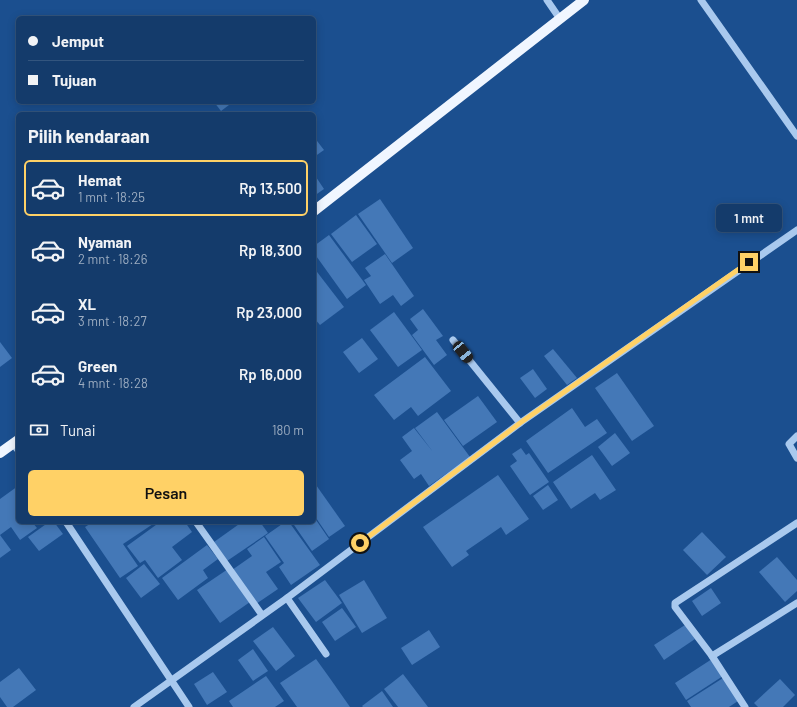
<!DOCTYPE html>
<html lang="id">
<meta charset="utf-8">
<style>
:root{--surface:#143b6b;--page:#214673;--text:#f1f3f6;--muted:#9dadc1;--line:#33557e;--accent:#ffd166}
body{margin:0;font-family:Barlow,sans-serif;background:var(--page);color:var(--text);height:100vh;display:flex;flex-direction:column;font-size:15px;white-space:nowrap}
*{box-sizing:border-box;margin:0}
p{font-size:13px;color:var(--muted)}
.icon{flex:none;width:22px;height:22px;fill:none;stroke:currentColor;stroke-width:2;stroke-linecap:round;stroke-linejoin:round}
.map{position:relative;flex:1;overflow:hidden}
.sheet{position:absolute;left:16px;top:112px;width:300px;height:412px;display:flex;flex-direction:column;background:var(--surface);border-radius:6px;box-shadow:0 2px 10px #0003,0 0 0 1px var(--line)}
.sheet>*{flex:none}
.hud{position:absolute;left:16px;top:16px;width:300px;height:88px;border-radius:6px;box-shadow:0 2px 10px #0003,0 0 0 1px var(--line);display:grid;align-content:center;height:88px;padding:0 12px;background:var(--surface)}
.end{position:absolute;width:18px;height:18px;margin:-9px;border:5px solid #ffd166;background:#111;box-shadow:0 0 0 2px #111}
.from{border-radius:50%}
.bubble{position:absolute;height:28px;border-radius:6px;background:var(--surface);box-shadow:0 2px 10px #0003,0 0 0 1px var(--line);font-size:13px;font-weight:600;line-height:28px;text-align:center}
.car{position:absolute;width:12px;height:24px;margin:-12px -6px;border-radius:5px;box-shadow:0 0 3px 1px #0007;background:linear-gradient(#222 24%,#8ab4d8 0 40%,#222 0 76%,#8ab4d8 0 86%,#222 0)}
.hud b{display:flex;align-items:center;gap:14px;height:38px;font-size:15px}
.hud b+b{border-top:1px solid var(--line)}
.hud i{width:10px;height:10px;background:var(--text)}
ul{padding:0;list-style:none}
li{display:flex;align-items:center;gap:12px;height:56px;margin:0 8px 6px;padding:0 4px;border:2px solid transparent;border-radius:6px}
li div{flex:1}
li b{display:block;font-size:15px}
li em{font-style:normal;font-weight:600}
li.active{border-color:var(--accent)}
li>.icon{width:36px;height:36px;stroke-width:1.5}
h2{padding:0 12px;font-size:18px;line-height:48px}
.pay{display:flex;align-items:center;gap:10px;height:44px;padding:0 12px;font-size:15px}
.pay p{margin-inline-start:auto}
.primary-button{display:flex;gap:8px;margin-top:auto;padding:8px 12px}
.primary-button a{flex:1;height:46px;border-radius:6px;background:var(--accent);color:#111;font-size:16px;font-weight:600;line-height:46px;text-align:center}
.map>svg:first-child{display:block}
.building{fill:#4478b7}
.lines{fill:none;stroke-linecap:round;stroke-linejoin:round}
.minor{stroke:#a9c9ee;stroke-width:7}
.major{stroke:#f0f6ff;stroke-width:10}
.route{stroke:#ffd166;stroke-width:5}
</style>
<div class="map">
<svg width="797" height="707" viewBox="0 0 797 707">
<rect width="100%" height="100%" fill="#1b4f8f"/>
<g class="building">
<path d="M214,102H233L221,111Z"/>
<path d="M314,137L324,150L314,157Z"/>
<path d="M314,174L324,189L314,196Z"/>
<path d="M380,199L413,248L392,263L358,214Z"/>
<path d="M356,215L377,244L352,262L331,234Z"/>
<path d="M329,235L366,285L347,299L314,253V246Z"/>
<path d="M385,254L414,296L401,306L393,295L380,304L364,280L371,276L365,268Z"/>
<path d="M314,268L344,307L320,325L314,318Z"/>
<path d="M423,309L443,336L436,340L447,355L434,365L412,335L418,330L410,319Z"/>
<path d="M394,312L422,350L398,367L370,330Z"/>
<path d="M362,338L378,359L359,373L343,352Z"/>
<path d="M0,342L12,358L0,367Z"/>
<path d="M553,349L577,378L567,385L544,356Z"/>
<path d="M425,357L451,391L418,416L411,407L394,420L374,395Z"/>
<path d="M533,369L547,389L535,398L520,378Z"/>
<path d="M617,373L654,426L632,441L595,388Z"/>
<path d="M478,396L497,422L463,446L444,420Z"/>
<path d="M572,408L585,427L597,419L607,433L548,473L526,441Z"/>
<path d="M437,412L470,457L429,486L421,474L414,479L400,460L412,451L402,437L414,428L433,452L415,428Z"/>
<path d="M615,433L630,453L612,466L598,447Z"/>
<path d="M521,448L526,455L529,453L549,482L530,495L510,466L517,461L512,454Z"/>
<path d="M592,455L616,490L600,500L595,493L571,509L553,482Z"/>
<path d="M498,475L529,519L506,535L501,527L466,551L469,555L452,567L423,527Z"/>
<path d="M316,485L345,526L329,537L314,515V486Z"/>
<path d="M548,485L558,500L543,510L533,496Z"/>
<path d="M18,486V522H32L37,528L20,540L11,527L0,535V499Z"/>
<path d="M314,517L329,539L312,551L292,522H314Z"/>
<path d="M49,522H54L63,534L39,551L28,537Z"/>
<path d="M93,522H156L123,544L138,566L120,578L85,527Z"/>
<path d="M160,522H185L192,532L172,547L182,560L158,578L145,560L140,563L127,546Z"/>
<path d="M242,522H260L268,533L227,561L214,542Z"/>
<path d="M285,522H289L320,565L291,585L279,567L284,563L265,536Z"/>
<path d="M702,532L726,557L707,575L683,550Z"/>
<path d="M0,535L11,550L0,558Z"/>
<path d="M264,537L281,562L266,572L278,589L256,604L232,570L252,556L247,549Z"/>
<path d="M207,545L218,559L203,570L208,578L178,600L162,578Z"/>
<path d="M777,557L797,580V591L785,602L759,572Z"/>
<path d="M144,564L160,584L141,598L126,578Z"/>
<path d="M228,569L250,602L220,623L197,590Z"/>
<path d="M325,580L342,603L316,622L298,598Z"/>
<path d="M364,580L387,618L362,633L339,595Z"/>
<path d="M711,588L721,603L702,616L692,601Z"/>
<path d="M342,608L356,627L335,641L322,622Z"/>
<path d="M685,625L695,639L664,660L654,645Z"/>
<path d="M273,627L295,656L276,671L253,641Z"/>
<path d="M429,630L440,647L412,665L401,648Z"/>
<path d="M253,649L268,671L253,681L238,660Z"/>
<path d="M316,659L329,677L350,707H297L280,683Z"/>
<path d="M712,659L723,676L686,700L675,683Z"/>
<path d="M19,668L36,690L13,707H7L0,697V682Z"/>
<path d="M213,672L227,692L207,705L194,684Z"/>
<path d="M403,674L428,707H398L384,689Z"/>
<path d="M266,676L284,701L275,707H233L229,701Z"/>
<path d="M723,678L738,701L729,707H691L687,701Z"/>
<path d="M780,679L795,695L783,707H758L754,703Z"/>
<path d="M382,691L393,707H363L362,706Z"/>
</g>
<g class="lines">
<g class="minor">
<path d="M547,0L560,19"/>
<path d="M701,0L797,136"/>
<path d="M453,340L520,423"/>
<path d="M797,436L789,444L797,458"/>
<path d="M13,444L18,450"/>
<path d="M66,522L189,707"/>
<path d="M196,522L262,615"/>
<path d="M287,598L326,654"/>
<path d="M712,656L675,607V603L797,523"/>
<path d="M134,707L287,598L520,423L797,230"/>
<path d="M745,707L712,656L797,603"/>
</g>
<g class="major">
<path d="M314,211L584,0"/>
<path d="M0,453L18,440"/>
</g>
</g>
<g class="lines">
<path class="route" d="M360,543L520,423L749,262"/>
</g>
</svg>
<i class="end from" style="left:360px;top:543px"></i>
<i class="end" style="left:749px;top:262px"></i>
<div class="bubble" style="left:716px;top:204px;width:66px">1 mnt</div>
<i class="car" style="left:463px;top:352px;rotate:141deg"></i>
<div class="hud">
<b><i class="from"></i>Jemput</b>
<b><i></i>Tujuan</b>
</div>
<section class="sheet">
<h2>Pilih kendaraan</h2>
<ul>
<li class="active"><svg class="icon" aria-label="car" viewBox="0 0 24 24"><path d="M5 17H2v-5l4-1 3-4h7l3 4 3 1v5h-3M9 17h6M6 11h13"/><circle cx="7" cy="17" r="2"/><circle cx="17" cy="17" r="2"/></svg><div><b>Hemat</b><p>1 mnt · 18:25</p></div><em>Rp 13,500</em></li>
<li><svg class="icon" aria-label="car" viewBox="0 0 24 24"><path d="M5 17H2v-5l4-1 3-4h7l3 4 3 1v5h-3M9 17h6M6 11h13"/><circle cx="7" cy="17" r="2"/><circle cx="17" cy="17" r="2"/></svg><div><b>Nyaman</b><p>2 mnt · 18:26</p></div><em>Rp 18,300</em></li>
<li><svg class="icon" aria-label="car" viewBox="0 0 24 24"><path d="M5 17H2v-5l4-1 3-4h7l3 4 3 1v5h-3M9 17h6M6 11h13"/><circle cx="7" cy="17" r="2"/><circle cx="17" cy="17" r="2"/></svg><div><b>XL</b><p>3 mnt · 18:27</p></div><em>Rp 23,000</em></li>
<li><svg class="icon" aria-label="car" viewBox="0 0 24 24"><path d="M5 17H2v-5l4-1 3-4h7l3 4 3 1v5h-3M9 17h6M6 11h13"/><circle cx="7" cy="17" r="2"/><circle cx="17" cy="17" r="2"/></svg><div><b>Green</b><p>4 mnt · 18:28</p></div><em>Rp 16,000</em></li>
</ul>
<div class="pay"><svg class="icon" aria-label="cash" viewBox="0 0 24 24"><path d="M3 7h18v10H3z"/><circle cx="12" cy="12" r="2"/></svg>Tunai<p>180 m</p></div>
<div class="primary-button"><a>Pesan</a></div>
</section>
</div>
